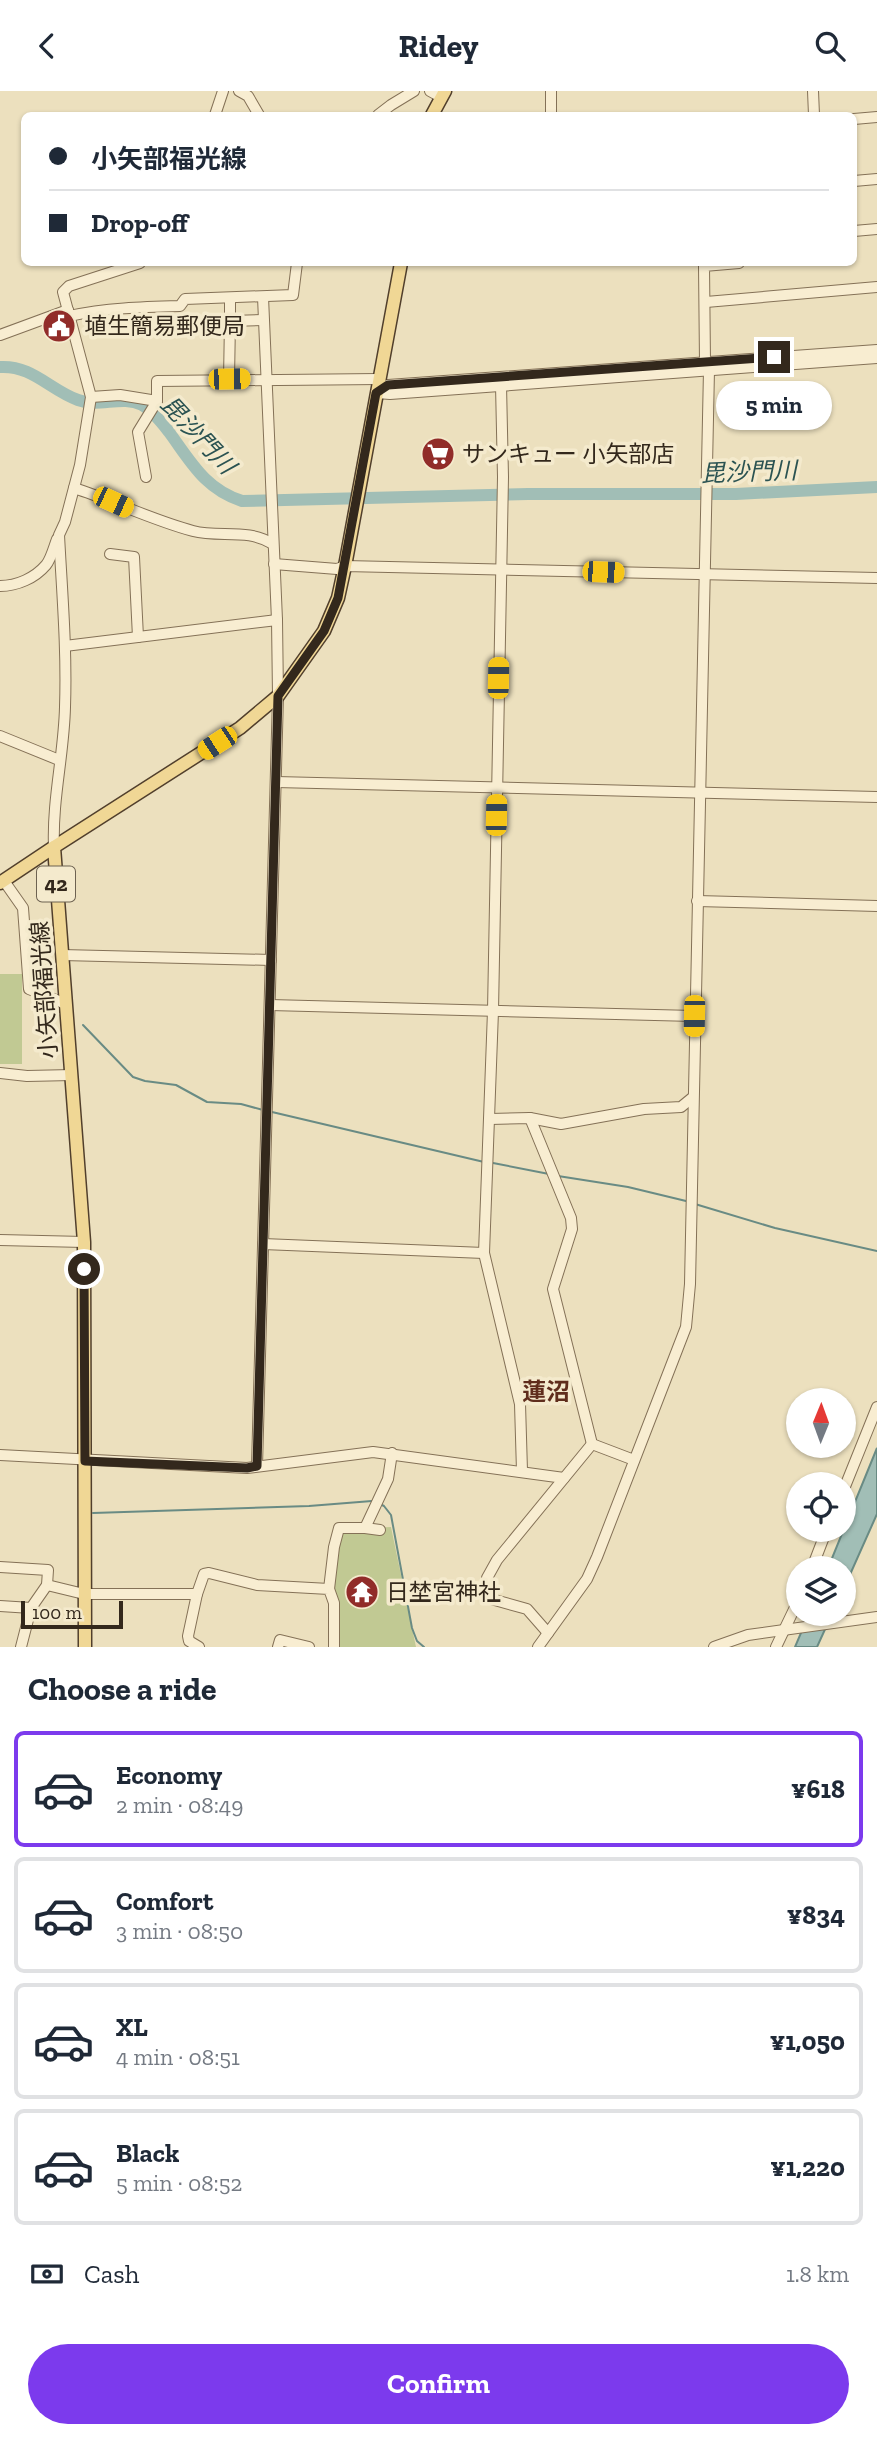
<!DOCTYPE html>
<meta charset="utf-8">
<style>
:root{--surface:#fff;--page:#f6f6f7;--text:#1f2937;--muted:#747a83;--line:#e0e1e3;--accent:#7c3aed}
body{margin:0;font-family:"Zilla Slab","Noto Sans JP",serif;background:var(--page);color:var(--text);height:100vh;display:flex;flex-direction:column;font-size:26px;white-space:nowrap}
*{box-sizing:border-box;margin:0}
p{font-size:23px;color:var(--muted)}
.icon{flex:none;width:38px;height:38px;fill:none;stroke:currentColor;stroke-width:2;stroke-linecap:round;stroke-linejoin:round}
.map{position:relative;height:1556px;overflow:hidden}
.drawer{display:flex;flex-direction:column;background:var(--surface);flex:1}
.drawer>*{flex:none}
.top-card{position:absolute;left:21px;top:21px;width:836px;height:154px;border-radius:10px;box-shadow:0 2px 5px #0004;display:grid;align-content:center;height:154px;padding:0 28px;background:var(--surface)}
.needle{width:46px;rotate:1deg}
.controls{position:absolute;left:786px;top:1297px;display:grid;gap:14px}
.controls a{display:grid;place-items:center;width:70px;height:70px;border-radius:50%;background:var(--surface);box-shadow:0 2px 5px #0004;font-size:35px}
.scale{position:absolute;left:21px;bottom:18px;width:102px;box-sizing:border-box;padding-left:7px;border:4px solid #33281c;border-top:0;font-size:19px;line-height:24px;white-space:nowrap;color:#33281c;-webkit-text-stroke:5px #f4eacd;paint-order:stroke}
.end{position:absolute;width:32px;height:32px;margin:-16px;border:9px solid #33281c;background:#fff;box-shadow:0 0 0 4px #fff}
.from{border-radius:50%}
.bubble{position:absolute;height:49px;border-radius:24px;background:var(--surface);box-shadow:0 2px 5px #0004;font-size:23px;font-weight:700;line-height:49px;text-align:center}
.car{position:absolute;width:21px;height:42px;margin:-21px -10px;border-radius:9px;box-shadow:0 0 5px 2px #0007;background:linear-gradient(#f5c518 24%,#345 0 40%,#f5c518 0 76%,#345 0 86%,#f5c518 0)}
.top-card b{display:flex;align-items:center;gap:24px;height:66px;font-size:26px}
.top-card b+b{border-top:2px solid var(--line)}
.top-card i{width:18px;height:18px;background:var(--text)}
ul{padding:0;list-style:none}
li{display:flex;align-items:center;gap:21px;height:116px;margin:0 14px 10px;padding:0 14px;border:4px solid var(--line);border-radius:10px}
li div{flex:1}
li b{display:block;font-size:26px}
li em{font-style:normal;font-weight:700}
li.active{border-color:var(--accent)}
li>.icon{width:63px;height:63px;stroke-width:1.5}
h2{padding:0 28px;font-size:32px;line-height:84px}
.pay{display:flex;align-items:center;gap:18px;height:77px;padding:0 28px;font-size:26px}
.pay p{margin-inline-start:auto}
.action{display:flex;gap:14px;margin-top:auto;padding:14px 28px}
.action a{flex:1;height:80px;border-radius:42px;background:var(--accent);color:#fff;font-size:28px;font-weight:700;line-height:80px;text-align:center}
header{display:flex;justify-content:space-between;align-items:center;height:91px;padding:0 28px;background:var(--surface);font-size:32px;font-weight:700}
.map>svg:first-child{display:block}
.green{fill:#c1c993}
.water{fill:#a1beb6;stroke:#698b84;stroke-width:2}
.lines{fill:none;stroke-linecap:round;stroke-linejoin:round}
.stream{stroke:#698b84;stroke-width:2}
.river{stroke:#a1beb6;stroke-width:12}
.minor-casing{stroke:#847157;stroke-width:12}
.major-casing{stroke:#513f2c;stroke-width:15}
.minor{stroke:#f8edd1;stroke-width:10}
.major{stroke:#f0d795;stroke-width:12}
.route{stroke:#33281c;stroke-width:9}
.labels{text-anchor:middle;stroke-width:7;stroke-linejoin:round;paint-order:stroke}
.shield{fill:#f4eacd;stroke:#6d6251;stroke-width:2}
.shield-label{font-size:21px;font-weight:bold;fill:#33281c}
.poi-label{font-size:23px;fill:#33281c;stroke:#f4eacd;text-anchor:start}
.street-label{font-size:23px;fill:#33281c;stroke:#f4eacd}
.water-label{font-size:24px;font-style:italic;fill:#2b5352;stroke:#f4eacd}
.neighbourhood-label{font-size:24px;font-weight:bold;fill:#5f2d1c;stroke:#f4eacd}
</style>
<header><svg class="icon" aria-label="back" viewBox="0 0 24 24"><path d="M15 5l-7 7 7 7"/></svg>Ridey<svg class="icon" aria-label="search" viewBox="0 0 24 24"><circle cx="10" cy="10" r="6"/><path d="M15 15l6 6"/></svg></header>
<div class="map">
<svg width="877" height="1556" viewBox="0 0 877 1556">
<rect width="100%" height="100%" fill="#ece0be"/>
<g class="green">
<rect x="0" y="883" width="22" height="90"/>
<path d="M391,1436L416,1556H338L330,1499L340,1438Z"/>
</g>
<g class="water">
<path d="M877,1357V1423L844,1497V1477H828Z"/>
<path d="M809,1523H832L817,1556H795Z"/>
</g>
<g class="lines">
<g class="stream">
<path d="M83,934L133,986L145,990L176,994L207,1011L241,1013L263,1019"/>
<path d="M272,1021L484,1071"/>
<path d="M493,1072L549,1083"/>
<path d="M558,1085L628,1096L686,1110"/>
<path d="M695,1113L775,1137L877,1160"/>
<path d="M380,1413L384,1415L391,1424L412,1537L417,1550L424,1556"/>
<path d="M93,1422L309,1415L372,1410"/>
</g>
<path class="river" d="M0,276C32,274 50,299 78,309C99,317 122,304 142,314C153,320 162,332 169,341C191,371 205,398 242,410L528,403H736L877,396"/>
<defs>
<g id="minor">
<path d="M239,0L248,5L259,24"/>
<path d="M430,0L441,6"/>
<path d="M551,0V24"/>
<path d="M813,0L814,24"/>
<path d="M215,24L223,0"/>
<path d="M378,24L391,14L414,0"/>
<path d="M854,28L877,26"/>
<path d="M854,90L877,88"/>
<path d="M854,140L877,138"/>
<path d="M706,211L877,196"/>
<path d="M69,225C106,217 142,216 180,215L185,208L293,204L297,172"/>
<path d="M230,230V207"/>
<path d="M0,244L68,219"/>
<path d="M229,288L230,230L263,229"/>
<path d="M501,294L503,386L493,920L484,1162L520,1313L522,1380"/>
<path d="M376,302L388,294L877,259"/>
<path d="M377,302L390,303L877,267"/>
<path d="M91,306L120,304L157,310V290L379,288"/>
<path d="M146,386L138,341L157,310"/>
<path d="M74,397C114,410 152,429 193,440C219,447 248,437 273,453"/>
<path d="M110,463L134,466L138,546"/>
<path d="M274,473L337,478L345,475L877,487"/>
<path d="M0,495C17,495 35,487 46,474C51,468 54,456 57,448"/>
<path d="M65,555L277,529"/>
<path d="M0,645L59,669"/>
<path d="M276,691L877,706"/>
<path d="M54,756C52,709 64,663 65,616C67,559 62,501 59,444L65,431L80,374L91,306L63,201L69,195L140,172"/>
<path d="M4,790L23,817L29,898L66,913"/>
<path d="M697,810L877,815"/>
<path d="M62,864L271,869"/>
<path d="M270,914L694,925"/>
<path d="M0,982L27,985L72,984"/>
<path d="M530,1027L571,1127L572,1138L553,1198L592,1353"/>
<path d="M490,1028L530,1027L561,1033L644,1018L681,1016L692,1007"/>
<path d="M0,1149L84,1151"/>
<path d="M263,1153L484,1162"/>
<path d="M592,1353L634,1369"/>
<path d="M0,1364L247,1377L373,1361L564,1387"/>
<path d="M257,1375L278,605L277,529L263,206"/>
<path d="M844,1398L877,1316"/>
<path d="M365,1437L380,1439"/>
<path d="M0,1476L48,1479L47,1494L31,1517L21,1556"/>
<path d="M812,1477L827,1438"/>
<path d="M47,1494L84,1503H197L188,1545L189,1550L199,1556"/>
<path d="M329,1498L334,1456L339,1437H365L388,1388L392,1362"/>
<path d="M197,1503L204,1483L209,1482L257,1494L329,1498L334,1512V1556"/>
<path d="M0,1515L31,1517"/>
<path d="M548,1542L527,1518L491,1508L485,1504L487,1487L497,1469L592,1353"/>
<path d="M278,1556L280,1549L309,1556"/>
<path d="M538,1556L587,1488L597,1466L686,1236L690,1193L709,279L705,271L704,175L739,172"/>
<path d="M714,1556L748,1544L877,1526"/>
<path d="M776,1556L798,1510"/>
</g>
<g id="major">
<path d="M432,24L445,0"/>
<path d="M0,792L54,756"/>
<path d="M85,1556L84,1151L54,756L240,637L278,605L324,540L338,507L345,475L401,172"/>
</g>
</defs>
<use href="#minor" class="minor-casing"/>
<use href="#major" class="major-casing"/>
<use href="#minor" class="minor"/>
<use href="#major" class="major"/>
</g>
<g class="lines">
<path class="route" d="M84,1178L85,1370L247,1377L257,1375L278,605L324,540L338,507L376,302L388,294L774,266"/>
</g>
<defs>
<symbol id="civic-disc" viewBox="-11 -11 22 22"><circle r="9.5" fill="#912c29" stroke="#f4eacd"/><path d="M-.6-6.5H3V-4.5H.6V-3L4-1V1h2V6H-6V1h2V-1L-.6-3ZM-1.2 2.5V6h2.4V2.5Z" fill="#fff"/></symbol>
<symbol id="supermarket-disc" viewBox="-11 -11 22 22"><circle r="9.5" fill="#912c29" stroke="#f4eacd"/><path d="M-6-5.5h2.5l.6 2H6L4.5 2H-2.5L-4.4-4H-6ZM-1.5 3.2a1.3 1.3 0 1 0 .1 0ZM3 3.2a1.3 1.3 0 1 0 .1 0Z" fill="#fff"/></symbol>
<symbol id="temple-disc" viewBox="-11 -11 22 22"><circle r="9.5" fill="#912c29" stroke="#f4eacd"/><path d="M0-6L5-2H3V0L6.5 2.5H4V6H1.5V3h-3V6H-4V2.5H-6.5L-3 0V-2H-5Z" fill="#fff"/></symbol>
</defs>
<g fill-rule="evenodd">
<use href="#civic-disc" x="40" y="216" width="38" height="38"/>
<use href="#supermarket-disc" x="419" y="344" width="38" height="38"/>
<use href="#temple-disc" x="343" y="1482" width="38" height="38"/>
</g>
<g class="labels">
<rect class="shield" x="37" y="775.5" width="38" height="35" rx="5"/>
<g class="shield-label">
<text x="56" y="800">42</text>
</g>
<g class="poi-label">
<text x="84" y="243">埴生簡易郵便局</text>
<text x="462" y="371">サンキュー 小矢部店</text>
<text x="386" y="1509">日埜宮神社</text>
</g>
<g class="street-label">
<text transform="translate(44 899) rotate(-94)" y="8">小矢部福光線</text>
</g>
<g class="water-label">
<text transform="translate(198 344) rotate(47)" y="8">毘沙門川</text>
<text transform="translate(749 381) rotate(-2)" y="8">毘沙門川</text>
</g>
<g class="neighbourhood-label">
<text x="546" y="1309">蓮沼</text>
</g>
</g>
</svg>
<div class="controls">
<a><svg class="needle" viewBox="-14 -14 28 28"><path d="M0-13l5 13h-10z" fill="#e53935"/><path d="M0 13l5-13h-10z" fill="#747a83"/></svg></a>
<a><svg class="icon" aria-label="locate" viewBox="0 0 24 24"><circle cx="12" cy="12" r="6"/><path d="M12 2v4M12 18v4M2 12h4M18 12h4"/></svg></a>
<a><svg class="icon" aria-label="layers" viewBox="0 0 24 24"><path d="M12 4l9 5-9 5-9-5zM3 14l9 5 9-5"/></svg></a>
</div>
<div class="scale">100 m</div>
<i class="end from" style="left:84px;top:1178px"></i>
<i class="end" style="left:774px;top:266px"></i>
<div class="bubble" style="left:716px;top:290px;width:116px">5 min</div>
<i class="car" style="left:229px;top:288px;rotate:89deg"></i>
<i class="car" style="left:113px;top:411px;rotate:115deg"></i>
<i class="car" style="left:603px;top:481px;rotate:92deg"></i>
<i class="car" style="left:498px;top:587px;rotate:1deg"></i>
<i class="car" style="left:217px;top:652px;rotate:237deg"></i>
<i class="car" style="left:496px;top:724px;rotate:1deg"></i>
<i class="car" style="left:694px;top:925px;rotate:181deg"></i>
<div class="top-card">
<b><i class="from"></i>小矢部福光線</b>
<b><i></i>Drop-off</b>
</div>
</div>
<section class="drawer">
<h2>Choose a ride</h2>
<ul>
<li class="active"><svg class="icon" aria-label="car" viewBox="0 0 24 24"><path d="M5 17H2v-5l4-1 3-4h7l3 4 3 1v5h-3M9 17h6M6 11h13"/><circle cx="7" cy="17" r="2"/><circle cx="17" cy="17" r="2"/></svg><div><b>Economy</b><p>2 min · 08:49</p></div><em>¥618</em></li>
<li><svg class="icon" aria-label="car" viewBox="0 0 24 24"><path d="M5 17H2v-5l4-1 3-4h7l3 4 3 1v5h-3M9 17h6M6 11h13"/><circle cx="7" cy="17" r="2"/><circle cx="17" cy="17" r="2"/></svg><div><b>Comfort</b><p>3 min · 08:50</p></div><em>¥834</em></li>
<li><svg class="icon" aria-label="car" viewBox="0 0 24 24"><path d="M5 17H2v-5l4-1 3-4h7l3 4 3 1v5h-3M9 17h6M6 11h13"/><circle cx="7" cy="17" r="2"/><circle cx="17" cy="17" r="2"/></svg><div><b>XL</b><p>4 min · 08:51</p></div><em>¥1,050</em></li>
<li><svg class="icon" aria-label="car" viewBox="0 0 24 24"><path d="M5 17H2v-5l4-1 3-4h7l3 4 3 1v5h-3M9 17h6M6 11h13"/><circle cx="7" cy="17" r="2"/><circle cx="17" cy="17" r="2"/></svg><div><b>Black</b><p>5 min · 08:52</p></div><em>¥1,220</em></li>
</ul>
<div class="pay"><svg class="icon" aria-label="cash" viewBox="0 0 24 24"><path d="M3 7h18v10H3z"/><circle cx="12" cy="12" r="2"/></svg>Cash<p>1.8 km</p></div>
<div class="action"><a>Confirm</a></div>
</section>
